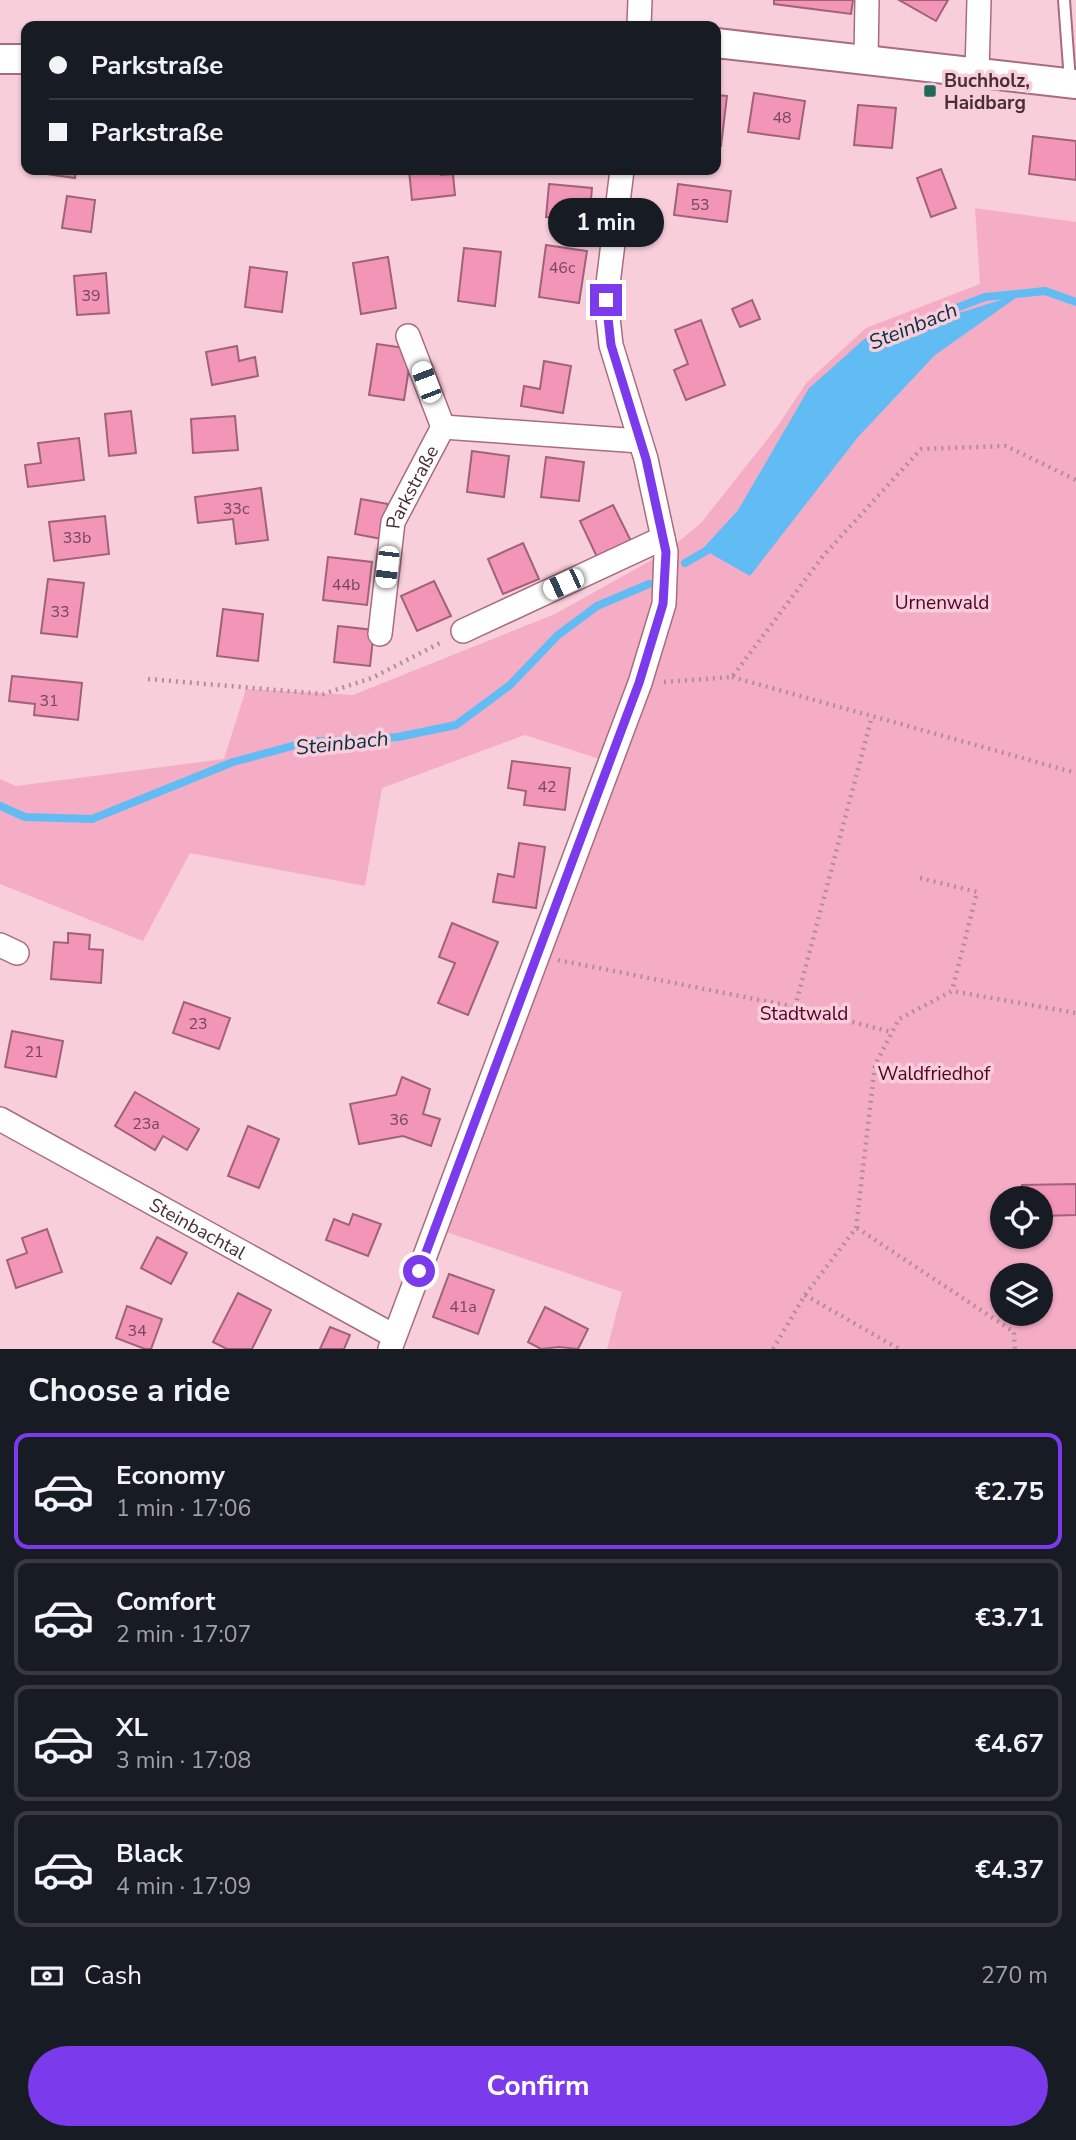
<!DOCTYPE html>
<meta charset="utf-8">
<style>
:root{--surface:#171b24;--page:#20242c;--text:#f1f3f6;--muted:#9ea1a6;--line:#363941;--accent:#7c3aed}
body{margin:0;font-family:"Nunito Sans",sans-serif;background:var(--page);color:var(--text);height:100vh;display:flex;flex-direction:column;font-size:26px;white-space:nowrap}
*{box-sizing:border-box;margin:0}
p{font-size:23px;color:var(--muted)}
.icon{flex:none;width:38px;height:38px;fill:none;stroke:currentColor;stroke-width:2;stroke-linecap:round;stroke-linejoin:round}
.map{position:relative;height:1349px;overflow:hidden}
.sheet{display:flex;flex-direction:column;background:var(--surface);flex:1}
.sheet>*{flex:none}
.banner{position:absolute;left:21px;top:21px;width:700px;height:154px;border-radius:14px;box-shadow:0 2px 5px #0004;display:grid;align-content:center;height:154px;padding:0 28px;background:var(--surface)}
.controls{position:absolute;left:990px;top:1186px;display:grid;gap:14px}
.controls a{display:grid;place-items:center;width:63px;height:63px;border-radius:50%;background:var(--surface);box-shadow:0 2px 5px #0004;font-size:35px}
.end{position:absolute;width:32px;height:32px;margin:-16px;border:9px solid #7c3aed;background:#fff;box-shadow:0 0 0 4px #fff}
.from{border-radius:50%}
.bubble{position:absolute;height:49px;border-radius:24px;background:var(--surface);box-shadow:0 2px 5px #0004;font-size:23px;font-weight:700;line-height:49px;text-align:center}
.car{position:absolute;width:21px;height:42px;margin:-21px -10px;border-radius:9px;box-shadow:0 0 5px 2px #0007;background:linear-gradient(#fff 24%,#345 0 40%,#fff 0 76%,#345 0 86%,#fff 0)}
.banner b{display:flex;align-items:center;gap:24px;height:66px;font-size:26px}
.banner b+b{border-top:2px solid var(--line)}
.banner i{width:18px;height:18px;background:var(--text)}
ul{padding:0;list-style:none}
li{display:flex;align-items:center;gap:21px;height:116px;margin:0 14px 10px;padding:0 14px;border:4px solid var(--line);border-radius:14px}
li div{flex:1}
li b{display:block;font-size:26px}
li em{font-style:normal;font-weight:700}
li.current{border-color:var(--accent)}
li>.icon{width:63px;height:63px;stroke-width:1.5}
h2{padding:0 28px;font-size:32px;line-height:84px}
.pay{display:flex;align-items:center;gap:18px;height:77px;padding:0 28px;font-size:26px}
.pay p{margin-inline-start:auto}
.cta{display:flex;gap:14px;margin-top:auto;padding:14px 28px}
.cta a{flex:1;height:80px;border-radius:42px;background:var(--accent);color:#fff;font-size:28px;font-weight:700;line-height:80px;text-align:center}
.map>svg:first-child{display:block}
.green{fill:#f5adc5;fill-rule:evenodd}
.water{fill:#61bcf4}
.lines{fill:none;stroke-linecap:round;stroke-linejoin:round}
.stream{stroke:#61bcf4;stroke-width:8}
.building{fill:#f395b6;stroke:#a06278;stroke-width:2}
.service-casing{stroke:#a96b80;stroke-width:14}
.minor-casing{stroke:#a96b80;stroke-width:26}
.tertiary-casing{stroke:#a96b80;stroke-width:32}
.path{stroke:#b28e99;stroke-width:4.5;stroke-dasharray:2 5;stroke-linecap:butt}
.service{stroke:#fff;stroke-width:10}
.minor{stroke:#fff;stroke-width:23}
.tertiary{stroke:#fff;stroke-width:28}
.route{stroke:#7c3aed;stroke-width:9}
.poi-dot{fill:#21675a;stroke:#f8cedb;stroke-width:2.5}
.labels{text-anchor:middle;stroke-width:7;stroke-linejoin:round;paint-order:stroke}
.number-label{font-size:16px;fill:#744857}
.poi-label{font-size:19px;font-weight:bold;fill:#492e37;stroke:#f8cedb;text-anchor:start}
.street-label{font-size:19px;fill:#492e37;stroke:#f8cedb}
.park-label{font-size:19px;fill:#520029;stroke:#f8cedb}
.water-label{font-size:21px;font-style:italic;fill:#063046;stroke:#f8cedb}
</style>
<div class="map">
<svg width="1076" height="1349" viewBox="0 0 1076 1349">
<rect width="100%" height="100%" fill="#f8cedb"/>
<path class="green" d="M975,208L1076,222V1349H607L622,1292L435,1228L609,762L525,735L382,788L365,886L190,853L143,941L0,884V779L16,786L224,759L246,689L353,695L555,614L666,552L701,523L777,427L807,382L866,328L980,284ZM1003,1199H1041V1237H1003ZM1003,1276H1041V1314H1003Z"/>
<path class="water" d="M1023,293L935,355L858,437L750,576L706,551L741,513L812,391L867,342Z"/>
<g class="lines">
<g class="stream">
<path d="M685,563L706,551L741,513L812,391L867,342L985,297L1045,291L1076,302"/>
<path d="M0,806L25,817L92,819L233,762L307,742L398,737L456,725L510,685L558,635L597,606L649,584"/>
</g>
</g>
<g class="building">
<path d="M774,0H853L851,14L774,4Z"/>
<path d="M899,0H948L936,21Z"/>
<path d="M754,93L805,101L799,139L748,132Z"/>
<path d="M716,95L727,96L721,146L716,145Z"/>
<path d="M858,105L896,108L892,148L854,145Z"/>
<path d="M1033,136L1076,141V180L1029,174Z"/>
<path d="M941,169L956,208L931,217L917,178Z"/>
<path d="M40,170H76L75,178L39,173Z"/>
<path d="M409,170H440L441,175L453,174L455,195L412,200Z"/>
<path d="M549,184L592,188L589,221L546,217Z"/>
<path d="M678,184L731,191L727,222L674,215Z"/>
<path d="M67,196L95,200L91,232L62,228Z"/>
<path d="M546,245L587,251L579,303L539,297Z"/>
<path d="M464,248L501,252L495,306L458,301Z"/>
<path d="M388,257L396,308L361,314L353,263Z"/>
<path d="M250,267L287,272L282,312L245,307Z"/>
<path d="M106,273L109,313L77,315L74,276Z"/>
<path d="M752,300L760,319L740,327L732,309Z"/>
<path d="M701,320L725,385L686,400L674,370L688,364L675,330Z"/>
<path d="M377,344L412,349L404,400L369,395Z"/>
<path d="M237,346L239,361L255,357L258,376L212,385L206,352Z"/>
<path d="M544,361L571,366L563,413L521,406L524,386L540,389Z"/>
<path d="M131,411L136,453L109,456L105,414Z"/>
<path d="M235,416L238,450L193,453L191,419Z"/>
<path d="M79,438L84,480L28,487L25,465L41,463L38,443Z"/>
<path d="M472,451L509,456L504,497L467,492Z"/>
<path d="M546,457L584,462L579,501L541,497Z"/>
<path d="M261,488L268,540L236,544L233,519L198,523L195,497Z"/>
<path d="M361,499L388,504L382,539L355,534Z"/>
<path d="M613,505L631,541L597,557L580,521Z"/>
<path d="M105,516L109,554L54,561L49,522Z"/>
<path d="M523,543L539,579L503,594L488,559Z"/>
<path d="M328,557L372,562L367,605L323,600Z"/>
<path d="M48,579L84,583L77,637L41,633Z"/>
<path d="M434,581L451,616L417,631L401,596Z"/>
<path d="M223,609L263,614L258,661L217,656Z"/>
<path d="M338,626L374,630L370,666L334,662Z"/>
<path d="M12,676L82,683L78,720L34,715L35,704L9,701Z"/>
<path d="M512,761L570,768L565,810L524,805L526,791L508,788Z"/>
<path d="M519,843L545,847L536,908L493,902L498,874L514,877Z"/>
<path d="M452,923L498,942L468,1015L438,1003L455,963L439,957Z"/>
<path d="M68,933L90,935L89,949L103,950L101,983L51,979L54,942L68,943Z"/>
<path d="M184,1002L230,1018L219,1049L173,1033Z"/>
<path d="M12,1031L63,1041L56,1077L5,1067Z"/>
<path d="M402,1077L430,1089L423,1114L440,1119L431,1146L403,1136L359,1144L350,1104L396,1095Z"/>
<path d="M135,1092L199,1129L187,1150L163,1136L155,1150L115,1126Z"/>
<path d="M248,1126L279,1139L259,1188L228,1176Z"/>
<path d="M1076,1184V1215L1041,1216V1199H1022V1185Z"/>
<path d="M353,1214L381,1224L368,1256L326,1240L334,1219L349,1225Z"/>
<path d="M47,1229L62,1272L16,1288L7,1260L27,1253L22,1238Z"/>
<path d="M157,1237L187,1253L171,1284L141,1268Z"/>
<path d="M449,1274L494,1290L478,1334L433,1317Z"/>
<path d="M238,1293L271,1310L252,1349H227L213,1342Z"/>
<path d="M127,1306L162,1319L151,1349H145L116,1338Z"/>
<path d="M545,1307L588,1329L578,1349L559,1347L541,1349L528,1342Z"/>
<path d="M330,1327L350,1335L344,1349H320Z"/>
</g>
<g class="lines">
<defs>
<path id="service" d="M1064,0L1070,81"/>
<g id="minor">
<path d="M639,26L640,0"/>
<path d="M866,60L867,0"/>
<path d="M977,73L979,0"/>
<path d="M443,427L640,441"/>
<path d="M463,631L663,538"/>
<path id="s1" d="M380,634L393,522L443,427L408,336"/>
<path d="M0,945L17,953"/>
<path id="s2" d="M0,1119L394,1336"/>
<path d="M390,1349L640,683L664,604L666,552L646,459L611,345L606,300L622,170"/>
</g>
<g id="tertiary">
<path d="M716,43L1076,84"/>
<path d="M0,59H26"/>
</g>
</defs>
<use href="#service" class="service-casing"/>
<use href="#minor" class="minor-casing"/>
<use href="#tertiary" class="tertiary-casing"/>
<g class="path">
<path d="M732,677L1076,773"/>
<path d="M148,679L323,694L372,678L444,641"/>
<path d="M664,682L732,677L823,556L921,449L1006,446L1076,480"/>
<path d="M920,878L977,892L952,991"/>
<path d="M558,960L785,1005L892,1032"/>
<path d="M795,1007L871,720"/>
<path d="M857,1228L1014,1332L1015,1349"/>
<path d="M805,1295L899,1349"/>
<path d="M773,1349L805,1295L856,1228L875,1065L899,1019L952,991L1076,1013"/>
</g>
<use href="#service" class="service"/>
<use href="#minor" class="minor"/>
<use href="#tertiary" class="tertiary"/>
</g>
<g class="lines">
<path class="route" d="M419,1271L639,683L663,604L666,552L646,459L611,345L606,300"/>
</g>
<rect class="poi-dot" x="923" y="84" width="14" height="14" rx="3.5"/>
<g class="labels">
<g class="number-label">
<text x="782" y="123">48</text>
<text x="700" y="210">53</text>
<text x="562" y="273">46c</text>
<text x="91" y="301">39</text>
<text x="236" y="514">33c</text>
<text x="77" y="543">33b</text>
<text x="346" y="590">44b</text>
<text x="60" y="617">33</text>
<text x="49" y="706">31</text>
<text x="547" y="792">42</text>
<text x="198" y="1029">23</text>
<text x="34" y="1057">21</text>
<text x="399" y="1125">36</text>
<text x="146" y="1129">23a</text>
<text x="463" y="1312">41a</text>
<text x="137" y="1336">34</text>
</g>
<g class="poi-label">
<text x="944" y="87">Buchholz,<tspan x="944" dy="22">Haidbarg</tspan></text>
</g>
<g class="street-label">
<text dy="7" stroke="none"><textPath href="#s1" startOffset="152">Parkstraße</textPath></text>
<text dy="7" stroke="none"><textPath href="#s2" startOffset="226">Steinbachtal</textPath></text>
</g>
<g class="park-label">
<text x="942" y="609">Urnenwald</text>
<text x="804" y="1020">Stadtwald</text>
<text x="934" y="1080">Waldfriedhof</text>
</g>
<g class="water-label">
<text transform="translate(913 326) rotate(-22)" y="7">Steinbach</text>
<text transform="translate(342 743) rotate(-6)" y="7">Steinbach</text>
</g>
</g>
</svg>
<div class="controls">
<a><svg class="icon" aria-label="locate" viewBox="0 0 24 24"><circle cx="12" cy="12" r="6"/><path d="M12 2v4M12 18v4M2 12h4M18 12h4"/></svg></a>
<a><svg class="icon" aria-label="layers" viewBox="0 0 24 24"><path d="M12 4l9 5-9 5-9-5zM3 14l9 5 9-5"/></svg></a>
</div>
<i class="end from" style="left:419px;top:1271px"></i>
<i class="end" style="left:606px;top:300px"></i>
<div class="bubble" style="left:548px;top:198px;width:116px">1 min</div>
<i class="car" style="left:426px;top:382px;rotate:339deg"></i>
<i class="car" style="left:387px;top:567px;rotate:187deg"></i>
<i class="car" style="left:563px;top:584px;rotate:245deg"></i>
<div class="banner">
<b><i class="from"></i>Parkstraße</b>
<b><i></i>Parkstraße</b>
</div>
</div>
<section class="sheet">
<h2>Choose a ride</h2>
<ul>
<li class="current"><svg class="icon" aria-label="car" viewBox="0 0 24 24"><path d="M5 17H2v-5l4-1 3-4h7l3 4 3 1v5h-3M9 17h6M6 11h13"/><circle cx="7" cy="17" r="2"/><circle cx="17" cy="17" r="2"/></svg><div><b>Economy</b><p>1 min · 17:06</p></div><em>€2.75</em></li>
<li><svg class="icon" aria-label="car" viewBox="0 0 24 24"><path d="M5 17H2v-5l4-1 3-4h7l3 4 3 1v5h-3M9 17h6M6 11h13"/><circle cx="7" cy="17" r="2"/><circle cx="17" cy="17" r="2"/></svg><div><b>Comfort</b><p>2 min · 17:07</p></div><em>€3.71</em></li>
<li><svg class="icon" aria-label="car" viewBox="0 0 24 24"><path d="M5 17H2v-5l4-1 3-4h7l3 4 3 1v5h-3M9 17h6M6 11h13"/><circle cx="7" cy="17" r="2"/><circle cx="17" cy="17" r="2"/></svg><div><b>XL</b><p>3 min · 17:08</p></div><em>€4.67</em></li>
<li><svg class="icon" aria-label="car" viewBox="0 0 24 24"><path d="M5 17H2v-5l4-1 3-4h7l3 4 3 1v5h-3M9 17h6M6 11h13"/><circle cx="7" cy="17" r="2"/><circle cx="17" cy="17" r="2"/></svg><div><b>Black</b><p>4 min · 17:09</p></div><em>€4.37</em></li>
</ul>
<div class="pay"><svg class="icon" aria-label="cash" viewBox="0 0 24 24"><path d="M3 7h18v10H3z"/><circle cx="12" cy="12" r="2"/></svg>Cash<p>270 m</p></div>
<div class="cta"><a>Confirm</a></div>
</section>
